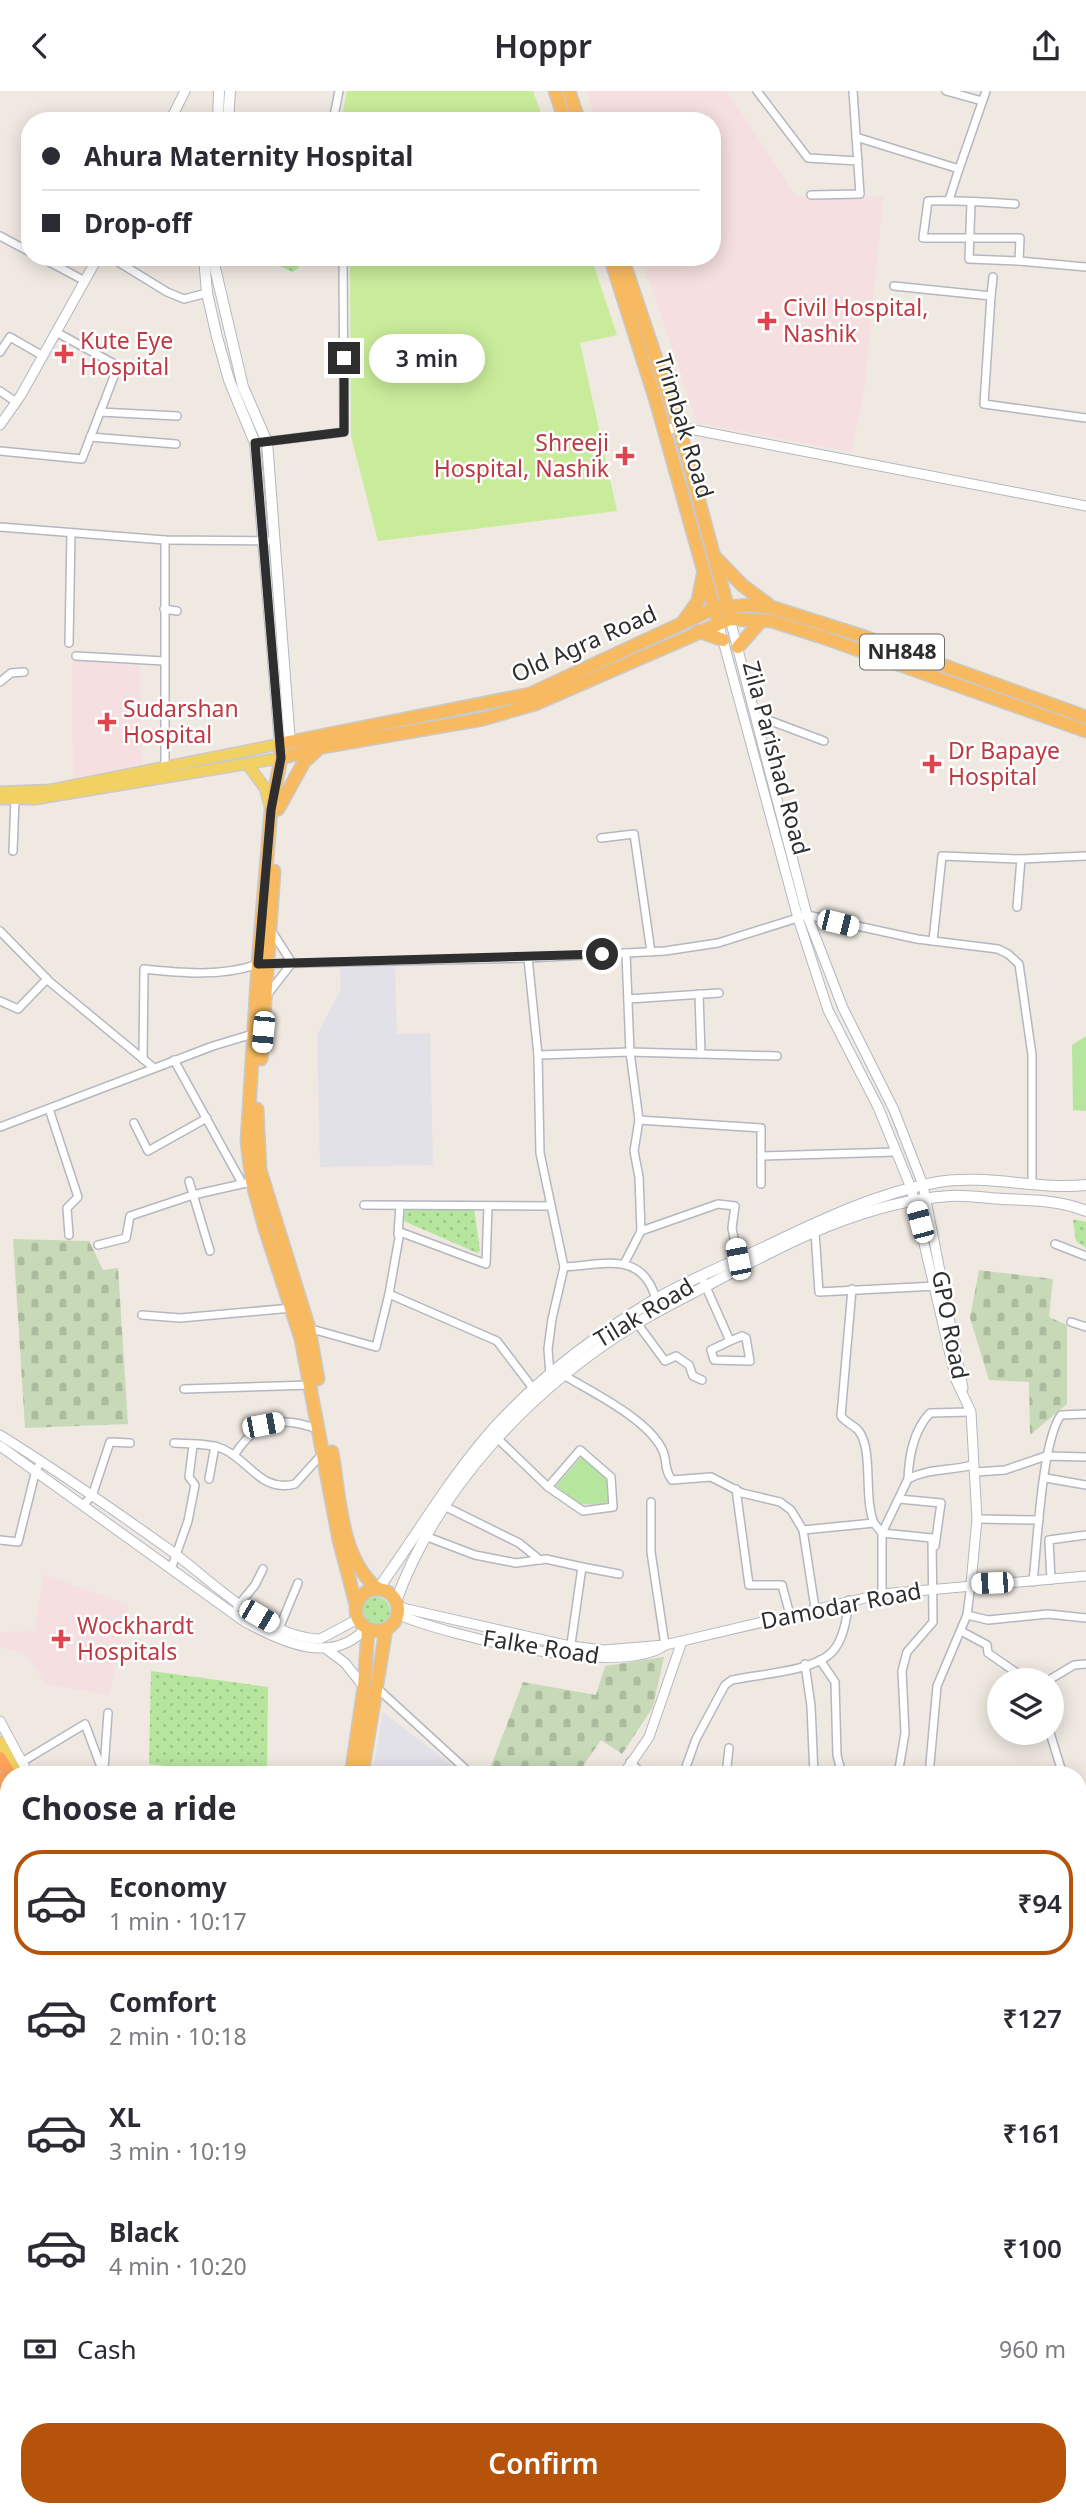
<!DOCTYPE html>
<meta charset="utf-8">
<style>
:root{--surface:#fff;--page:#f2f2f3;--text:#2b2b33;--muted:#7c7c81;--line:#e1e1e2;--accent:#b45309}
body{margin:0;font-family:"Noto Sans",sans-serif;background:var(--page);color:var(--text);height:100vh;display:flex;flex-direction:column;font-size:26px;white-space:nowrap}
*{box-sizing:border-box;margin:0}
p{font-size:23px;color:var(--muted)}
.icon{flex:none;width:38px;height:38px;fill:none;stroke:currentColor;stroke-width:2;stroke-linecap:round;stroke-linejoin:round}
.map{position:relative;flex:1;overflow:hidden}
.side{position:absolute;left:0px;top:1675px;width:1087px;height:751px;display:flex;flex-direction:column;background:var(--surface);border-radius:28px 28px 0 0;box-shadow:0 4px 18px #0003}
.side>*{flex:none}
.banner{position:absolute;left:21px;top:21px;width:700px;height:154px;border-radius:28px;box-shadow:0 4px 18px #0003;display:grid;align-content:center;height:154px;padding:0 21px;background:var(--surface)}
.controls{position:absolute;left:987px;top:1577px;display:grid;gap:14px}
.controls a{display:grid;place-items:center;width:77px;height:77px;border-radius:50%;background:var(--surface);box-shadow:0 4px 18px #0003;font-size:35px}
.end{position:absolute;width:32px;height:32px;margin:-16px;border:9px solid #2e2e2e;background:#fff;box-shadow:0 0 0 4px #fff}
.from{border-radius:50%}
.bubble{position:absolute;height:49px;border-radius:24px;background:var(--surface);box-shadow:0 4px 18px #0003;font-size:23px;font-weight:600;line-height:49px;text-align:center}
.car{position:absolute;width:21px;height:42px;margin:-21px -10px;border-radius:9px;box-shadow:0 0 5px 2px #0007;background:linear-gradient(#fff 24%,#345 0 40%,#fff 0 76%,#345 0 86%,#fff 0)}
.banner b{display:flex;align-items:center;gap:24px;height:66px;font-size:26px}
.banner b+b{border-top:2px solid var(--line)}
.banner i{width:18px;height:18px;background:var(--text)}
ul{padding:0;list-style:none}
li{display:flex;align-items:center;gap:21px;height:105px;margin:0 14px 10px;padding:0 7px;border:4px solid transparent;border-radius:28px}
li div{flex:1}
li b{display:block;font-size:26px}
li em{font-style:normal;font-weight:600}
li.active{border-color:var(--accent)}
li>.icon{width:63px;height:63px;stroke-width:1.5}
h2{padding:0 21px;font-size:32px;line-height:84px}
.pay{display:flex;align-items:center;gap:18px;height:77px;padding:0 21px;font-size:26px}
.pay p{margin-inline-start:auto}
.button{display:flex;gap:14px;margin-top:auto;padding:14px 21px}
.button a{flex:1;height:80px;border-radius:28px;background:var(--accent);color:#fff;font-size:28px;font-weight:600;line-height:80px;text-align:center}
header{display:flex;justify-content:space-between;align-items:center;height:91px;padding:0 21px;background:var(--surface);font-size:32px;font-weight:600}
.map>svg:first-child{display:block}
.industrial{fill:#e3e1e8}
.medical{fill:#f5dfe0}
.grass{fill:url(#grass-dots)}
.forest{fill:url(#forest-crowns)}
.cemetery{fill:url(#cemetery-stones)}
.park{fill:#b6e59e}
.pitch{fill:#c9ec9a}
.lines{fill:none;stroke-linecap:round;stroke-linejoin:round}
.minor-casing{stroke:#b4b7c1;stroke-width:10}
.tertiary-casing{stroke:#b4b7c1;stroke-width:11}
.secondary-casing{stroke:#b4b7c1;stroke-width:12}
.primary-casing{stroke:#c9c9c9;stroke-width:13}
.trunk-casing{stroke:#c9c9c9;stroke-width:15}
.motorway-casing{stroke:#c9c9c9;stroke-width:15}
.minor{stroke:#fff;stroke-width:7}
.tertiary{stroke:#fff;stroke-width:9}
.secondary{stroke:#fff;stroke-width:10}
.primary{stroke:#f2d163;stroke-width:10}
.trunk{stroke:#f8ba60;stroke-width:12}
.motorway{stroke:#ffa35c;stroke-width:12}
.route{stroke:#2e2e2e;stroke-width:9}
.health-dot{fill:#e0444e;stroke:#fff;stroke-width:2.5}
.labels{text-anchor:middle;stroke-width:5;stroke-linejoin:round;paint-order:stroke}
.shield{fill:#fff;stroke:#6d6d6d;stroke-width:2}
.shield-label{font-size:21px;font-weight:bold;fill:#2e2e2e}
.health-label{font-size:23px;fill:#be3a42;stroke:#fff;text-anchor:start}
.street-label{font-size:23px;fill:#2e2e2e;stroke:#fff}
</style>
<header><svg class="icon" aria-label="back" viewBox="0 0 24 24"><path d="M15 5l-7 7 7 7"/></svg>Hoppr<svg class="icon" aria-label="share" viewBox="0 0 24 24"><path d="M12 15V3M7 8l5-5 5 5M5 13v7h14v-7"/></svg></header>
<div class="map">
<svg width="1086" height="2424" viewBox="0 0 1086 2424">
<defs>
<pattern id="grass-dots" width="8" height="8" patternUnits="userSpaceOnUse" patternTransform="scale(1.75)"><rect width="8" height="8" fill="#b6e59e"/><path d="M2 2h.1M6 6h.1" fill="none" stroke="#9dc588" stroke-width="1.8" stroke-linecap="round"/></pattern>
<pattern id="forest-crowns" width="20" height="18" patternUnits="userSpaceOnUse" patternTransform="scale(1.75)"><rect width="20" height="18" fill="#b6e59e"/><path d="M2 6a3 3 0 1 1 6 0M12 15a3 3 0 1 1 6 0" fill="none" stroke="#9dc588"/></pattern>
<pattern id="cemetery-stones" width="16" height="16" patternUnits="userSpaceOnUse" patternTransform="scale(1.75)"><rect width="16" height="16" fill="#c8d9b8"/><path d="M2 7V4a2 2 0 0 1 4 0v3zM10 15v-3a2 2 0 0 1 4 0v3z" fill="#acbb9e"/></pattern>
</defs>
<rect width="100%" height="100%" fill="#efe9e1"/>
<g class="industrial">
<path d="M395,875L397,943L430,942L433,1074L320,1076L317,944L341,898L340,877Z"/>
<path d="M383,1621L463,1683H372Z"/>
</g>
<g class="medical">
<path d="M586,0H727L796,105L883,106L865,293L852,361L697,332L641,166H712V30H596Z"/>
<path d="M72,570L140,575L142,673L73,688Z"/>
<path d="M43,1483L129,1514L109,1604L46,1593L26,1564L0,1556V1541L35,1540Z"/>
<path d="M0,1899L9,1900L6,1946L0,1945Z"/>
</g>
<g class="grass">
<path d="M266,166H300L299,176L293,181L265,169Z"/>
<path d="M405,1114L474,1116L480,1160L477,1162L404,1130Z"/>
<path d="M1073,1128L1086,1131V1157L1076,1150Z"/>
<circle cx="376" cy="1520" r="14"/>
<path d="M151,1580L268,1596L267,1683H231L149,1673Z"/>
</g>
<path class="forest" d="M0,2298L9,2299V2405L0,2404Z"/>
<g class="cemetery">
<path d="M13,1148L89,1150L103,1179L118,1177L128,1333L25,1337Z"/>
<path d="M979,1179L1053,1188L1049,1226L1067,1234V1313L1030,1344L1029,1291L989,1289L970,1227Z"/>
<path d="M664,1566L653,1616L622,1663L601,1649L583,1675L562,1679L561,1683H488L523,1591L596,1604L605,1575Z"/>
</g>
<g class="park">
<path d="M1086,945V1020L1073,1019L1072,954Z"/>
<path d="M583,1364L607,1389L611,1408L604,1414L580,1413L556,1395Z"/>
<path d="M536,2417H627L625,2424H535Z"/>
</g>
<g class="pitch">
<path d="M347,0H533L544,30H341Z"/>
<path d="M350,166H591L617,244L580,252L617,420L378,450L351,345Z"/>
</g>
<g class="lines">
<defs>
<g id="minor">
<path d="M757,0L808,67L858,70"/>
<path d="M946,0L982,10"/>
<path d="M333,30L339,0"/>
<path d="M856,46L959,78L986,0"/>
<path d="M811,104L860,103L853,0"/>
<path d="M949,109L959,78"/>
<path d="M971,111L969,168L1019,170L1020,147H923L928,110C957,109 986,111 1015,113"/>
<path d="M0,145L30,161"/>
<path d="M40,166L85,190"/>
<path d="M110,166L167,201L184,208L207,202"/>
<path d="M1019,170L1086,176"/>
<path d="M894,195L991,205L984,313L1086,327"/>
<path d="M991,205L993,186"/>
<path d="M0,261L10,246L43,265"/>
<path d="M0,300L16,311"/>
<path d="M100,321L177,325"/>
<path d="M90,346L176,353"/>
<path d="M255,352L344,341L343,166"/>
<path d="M0,360L82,368L118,275L56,241"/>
<path d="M0,436L165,449L275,450"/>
<path d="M165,449V676"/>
<path d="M164,518L177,520"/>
<path d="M69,552L71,442"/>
<path d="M76,565L164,570"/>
<path d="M0,591L11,582L24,581"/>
<path d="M755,624L824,650"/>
<path d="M601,747L634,743L651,861"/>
<path d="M13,760L15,708"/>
<path d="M1017,816L1021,768L1086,765"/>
<path d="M0,840L50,891L154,977"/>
<path d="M933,850L942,765L1021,768"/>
<path d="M626,862L630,961L777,965"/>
<path d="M528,867L538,964L630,961L639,1029"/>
<path d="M699,903L701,963"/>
<path d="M267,904L292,872L271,839"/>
<path d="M628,908L719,902"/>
<path d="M0,910L18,918L47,888"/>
<path d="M538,964L540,1062L564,1176L552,1228L548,1258L550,1284"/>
<path d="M143,968L144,878C181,882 222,886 258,873L528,867L665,860L718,852L807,824L917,848L998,858L1008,863L1019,873L1032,964V1092"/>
<path d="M174,969L242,1092"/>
<path d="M49,1018L78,1106L67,1117L69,1144"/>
<path d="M134,1032L148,1060L207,1027"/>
<path d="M0,1036L213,955L256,942"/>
<path d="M761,1065L896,1061"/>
<path d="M189,1090L210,1160"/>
<path d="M364,1114L550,1115"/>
<path d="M641,1140L718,1113L735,1115L732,1137L738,1168"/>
<path d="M815,1141L819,1201L936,1195"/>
<path d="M398,1143L400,1114"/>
<path d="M1055,1153L1086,1165"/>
<path d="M98,1154L126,1147L130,1125L193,1104L255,1090"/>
<path d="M624,1173L641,1140L639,1086L634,1060L639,1029L761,1037V1093"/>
<path d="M564,1176C604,1174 642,1159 656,1208"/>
<path d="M702,1187L730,1250L742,1245L746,1247L750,1270L714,1269L711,1259L730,1250"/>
<path d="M852,1198L841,1325C845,1331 853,1334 858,1339C874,1358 863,1405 874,1432"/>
<path d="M389,1203L400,1141L486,1173L488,1115"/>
<path d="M142,1224L180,1227L292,1217"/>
<path d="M1071,1231L1086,1236"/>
<path d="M637,1232L665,1270L676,1265L689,1274L693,1285L702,1289"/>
<path d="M308,1237L376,1256L389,1203L497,1250L535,1300"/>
<path d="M565,1285C594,1302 647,1328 662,1358C668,1369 663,1378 672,1389L711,1386L742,1402L780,1411L791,1419L803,1439L815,1517"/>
<path d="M184,1298L311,1294"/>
<path d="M498,1348L548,1396"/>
<path d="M174,1352C189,1353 209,1352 223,1358C249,1369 261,1402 295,1393L324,1361"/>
<path d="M580,1359L611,1386L613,1416L583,1420L548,1396Z"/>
<path d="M235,1363C257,1329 282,1324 319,1339"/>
<path d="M976,1381L1005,1379L1046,1365L1086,1366"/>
<path d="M1046,1387L1086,1394"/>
<path d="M209,1388L215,1355"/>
<path d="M908,1388C909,1365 913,1340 930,1322L971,1321"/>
<path d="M736,1398L749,1494H782L790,1524"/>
<path d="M899,1408L941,1412L935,1455"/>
<path d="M651,1411V1461L665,1554"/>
<path d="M83,1414L92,1405L110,1351L130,1352"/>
<path d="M444,1415L519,1452L540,1469"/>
<path d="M977,1428L1039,1429"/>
<path d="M803,1439L874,1432L882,1442L932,1447L933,1531L907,1561L902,1580L905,1642L898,1684"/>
<path d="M425,1445L475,1464L516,1472L546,1468L582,1476"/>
<path d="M0,1449L18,1451L36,1379L41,1371"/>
<path d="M171,1478L188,1430L195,1394L189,1386L193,1354"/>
<path d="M1051,1489L1049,1449L1086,1444"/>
<path d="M1033,1491C1037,1455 1042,1349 1061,1324L1086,1323"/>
<path d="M882,1503V1442L908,1388C929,1377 950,1380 973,1374"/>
<path d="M237,1516L255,1494L263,1478"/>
<path d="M967,1524L988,1529L1048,1523L1086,1527"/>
<path d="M278,1540L298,1492"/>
<path d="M961,1540L987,1554L988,1562L1027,1589"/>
<path d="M570,1560L582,1476L619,1483"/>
<path d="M820,1569L835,1591L837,1664L842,1684"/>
<path d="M805,1573L811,1615L814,1684"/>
<path d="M1049,1589L1074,1574L1086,1573"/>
<path d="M377,1597L472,1684"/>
<path d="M1050,1642L1063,1684"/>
<path d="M22,1671L85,1633L104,1684"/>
<path d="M630,1671L644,1684"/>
<path d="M104,1678L108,1622"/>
<path d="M683,1684L696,1648L725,1594L732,1589C758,1583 813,1581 832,1561C844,1549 847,1525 849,1509"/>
<path d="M726,1684L729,1657"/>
<path d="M929,1684L937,1595L967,1524L971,1493"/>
<path d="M1078,1702H1086"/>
<path d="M1078,1857L1086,1856"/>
<path d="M1078,1919H1086"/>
<path d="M1078,1988L1086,1990"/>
<path d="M0,1990L6,1991L9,1967"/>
<path d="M1078,2067L1086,2052"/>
<path d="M1078,2088L1086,2092"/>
<path d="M0,2105L9,2109"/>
<path d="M6,2166L9,2143"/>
<path d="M0,2224V2226"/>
<path d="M0,2278L9,2280"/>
<path d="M1078,2320L1086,2331"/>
<path d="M707,2417L724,2424"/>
<path d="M807,2417L817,2424"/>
<path d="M928,2417L947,2424"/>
<path d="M631,2424L632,2417"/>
<path d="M730,2424L733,2417"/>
</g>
<g id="tertiary">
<path d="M170,30L185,0"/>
<path d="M0,334L21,304L98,166"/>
<path d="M665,339L679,336L1086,415"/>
<path d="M730,528L807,824L843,917L894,1019L923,1094L963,1297"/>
<path d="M718,531L798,827L828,919L878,1016L911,1097L956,1289L971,1321L977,1428L971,1493"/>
<path d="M0,1344C59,1381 117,1421 174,1462C214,1492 267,1547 320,1548L358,1528"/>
<path d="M0,1355L245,1531C282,1551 332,1575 366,1537"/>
<path d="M398,1516L570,1555L604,1559L665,1554L882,1503L1086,1485"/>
<path d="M397,1523C448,1545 618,1586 664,1555"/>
<path d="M325,1557L345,1572L364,1596"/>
<path d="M0,1630L29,1684"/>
<path d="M623,1684L649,1646L682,1550"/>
<path d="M0,1731L9,1747"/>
<path d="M0,2164L9,2167"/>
<path d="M1078,2370L1086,2376"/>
<path d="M852,2424L853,2417"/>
</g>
<g id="secondary">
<path d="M218,30L219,0"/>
<path d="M228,30L230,0"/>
<path d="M204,166L207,202L217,246L229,289L255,352L280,653"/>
<path d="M215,166V177L243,296L267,351L290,652"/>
<path d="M378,1498C417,1444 449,1388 493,1338C538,1288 596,1244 654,1209C690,1188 731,1172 769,1154C823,1128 878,1102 938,1091C986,1083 1038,1099 1086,1094"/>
<path d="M396,1510C438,1395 531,1298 634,1234C658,1219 683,1207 708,1194C785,1153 862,1111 950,1105C967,1104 985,1107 1003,1108C1030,1109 1060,1109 1086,1120"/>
<path d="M0,1885L9,1886"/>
<path d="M0,1893L9,1895"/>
</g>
<g id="primary">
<path d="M248,674L265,697L271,719"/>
<path d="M0,701L50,699L280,653"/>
<path d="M0,708H35L281,667"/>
<path d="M0,1651L18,1684"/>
<path d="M0,1698L9,1713"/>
</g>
<g id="trunk">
<path d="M555,0L565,30"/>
<path d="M569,0L579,30"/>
<path d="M610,166L656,310L716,524"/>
<path d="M622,166L679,336L729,521"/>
<path d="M715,466L742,494L769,514"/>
<path d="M683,531L698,510L703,484"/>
<path d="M698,540L723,549"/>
<path d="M738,556L762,529"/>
<path d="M281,667L322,656L483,628L535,613L730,528L772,530L822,546L1086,640"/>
<path d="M278,718L304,671L316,660"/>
<path d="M261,968L274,780"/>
<path d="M257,1018L260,1079L309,1237L318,1288"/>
<path d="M332,1361C340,1406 340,1468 378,1498"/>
<circle cx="377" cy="1519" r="21"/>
<path d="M356,1514L339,1449L301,1248L265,1138L252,1090L247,1051L258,873L271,719L281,667L280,653L530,603L715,517L751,514L774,517L865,546L1086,626"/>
<path d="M351,1684L364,1596L368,1539"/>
<path d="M362,1684L386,1538"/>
<path d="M114,2424L127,2417"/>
<path d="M131,2424L143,2417"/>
</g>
<g id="motorway">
<path d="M0,1667L10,1684"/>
<path d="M0,1687L9,1702"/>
<path d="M414,2417L418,2424"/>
<path d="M428,2417L432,2424"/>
</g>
</defs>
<use href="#minor" class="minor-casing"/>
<use href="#tertiary" class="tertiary-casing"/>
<use href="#secondary" class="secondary-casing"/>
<use href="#primary" class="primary-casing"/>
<use href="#trunk" class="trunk-casing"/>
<use href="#motorway" class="motorway-casing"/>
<use href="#minor" class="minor"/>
<use href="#tertiary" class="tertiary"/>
<use href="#secondary" class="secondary"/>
<use href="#primary" class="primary"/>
<use href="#trunk" class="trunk"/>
<use href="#motorway" class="motorway"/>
</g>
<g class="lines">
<path class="route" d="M344,267V341L255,352L281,667L271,719L258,873L602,863"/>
</g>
<g class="health-dot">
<path d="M763.5 219.5h7v7h7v7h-7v7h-7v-7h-7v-7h7z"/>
<path d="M60.5 252.5h7v7h7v7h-7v7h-7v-7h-7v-7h7z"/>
<path d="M621.5 354.5h7v7h7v7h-7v7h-7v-7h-7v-7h7z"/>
<path d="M103.5 620.5h7v7h7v7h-7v7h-7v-7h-7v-7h7z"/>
<path d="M928.5 662.5h7v7h7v7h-7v7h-7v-7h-7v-7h7z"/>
<path d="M57.5 1537.5h7v7h7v7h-7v7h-7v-7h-7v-7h7z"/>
</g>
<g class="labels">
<rect class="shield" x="860" y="543.5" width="84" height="35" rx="5"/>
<g class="shield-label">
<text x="902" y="568">NH848</text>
</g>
<g class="health-label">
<text x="783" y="225">Civil Hospital,<tspan x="783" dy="26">Nashik</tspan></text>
<text x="80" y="258">Kute Eye<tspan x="80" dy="26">Hospital</tspan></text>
<text x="609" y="360" text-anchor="end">Shreeji<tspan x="609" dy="26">Hospital, Nashik</tspan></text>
<text x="123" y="626">Sudarshan<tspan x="123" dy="26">Hospital</tspan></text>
<text x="948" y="668">Dr Bapaye<tspan x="948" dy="26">Hospital</tspan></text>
<text x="77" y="1543">Wockhardt<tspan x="77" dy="26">Hospitals</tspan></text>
</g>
<g class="street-label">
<text transform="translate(684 335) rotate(73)" y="8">Trimbak Road</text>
<text transform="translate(584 553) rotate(-24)" y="8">Old Agra Road</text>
<text transform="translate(776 667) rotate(75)" y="8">Zila Parishad Road</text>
<text transform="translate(644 1222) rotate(-31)" y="8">Tilak Road</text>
<text transform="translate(950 1234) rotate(79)" y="8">GPO Road</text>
<text transform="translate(841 1515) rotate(-11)" y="8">Damodar Road</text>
<text transform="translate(541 1556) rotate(9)" y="8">Falke Road</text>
</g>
</g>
</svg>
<div class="controls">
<a><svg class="icon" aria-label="layers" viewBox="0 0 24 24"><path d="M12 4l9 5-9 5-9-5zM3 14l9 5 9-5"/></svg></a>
</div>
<i class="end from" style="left:602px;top:863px"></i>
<i class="end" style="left:344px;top:267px"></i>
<div class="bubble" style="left:369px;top:243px;width:116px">3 min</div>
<i class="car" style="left:838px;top:832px;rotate:104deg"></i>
<i class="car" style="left:263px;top:941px;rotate:185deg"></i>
<i class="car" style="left:920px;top:1131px;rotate:345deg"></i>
<i class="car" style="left:738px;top:1168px;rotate:349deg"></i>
<i class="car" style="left:263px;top:1334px;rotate:79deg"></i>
<i class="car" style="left:992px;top:1492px;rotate:268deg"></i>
<i class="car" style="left:259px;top:1525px;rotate:120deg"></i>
<div class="banner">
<b><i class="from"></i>Ahura Maternity Hospital</b>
<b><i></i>Drop-off</b>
</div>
<section class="side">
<h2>Choose a ride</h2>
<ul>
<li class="active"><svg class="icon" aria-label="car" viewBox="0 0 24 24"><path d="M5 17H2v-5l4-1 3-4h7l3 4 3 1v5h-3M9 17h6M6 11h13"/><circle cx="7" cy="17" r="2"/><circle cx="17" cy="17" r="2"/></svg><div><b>Economy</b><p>1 min · 10:17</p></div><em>₹94</em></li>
<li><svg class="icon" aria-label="car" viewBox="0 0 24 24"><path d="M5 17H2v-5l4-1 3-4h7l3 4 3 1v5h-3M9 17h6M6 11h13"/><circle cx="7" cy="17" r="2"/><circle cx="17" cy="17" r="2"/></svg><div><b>Comfort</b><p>2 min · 10:18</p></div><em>₹127</em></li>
<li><svg class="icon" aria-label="car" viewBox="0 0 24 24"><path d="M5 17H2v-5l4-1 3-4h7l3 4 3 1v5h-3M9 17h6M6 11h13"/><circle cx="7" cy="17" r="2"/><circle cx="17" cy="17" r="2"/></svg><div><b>XL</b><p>3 min · 10:19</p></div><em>₹161</em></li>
<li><svg class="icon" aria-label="car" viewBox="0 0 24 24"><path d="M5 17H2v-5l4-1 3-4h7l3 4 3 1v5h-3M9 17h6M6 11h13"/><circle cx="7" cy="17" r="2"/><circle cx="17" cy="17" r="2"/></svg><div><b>Black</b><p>4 min · 10:20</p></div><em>₹100</em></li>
</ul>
<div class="pay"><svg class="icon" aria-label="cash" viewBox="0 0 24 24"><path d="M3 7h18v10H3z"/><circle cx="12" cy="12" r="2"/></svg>Cash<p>960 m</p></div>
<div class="button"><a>Confirm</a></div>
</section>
</div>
